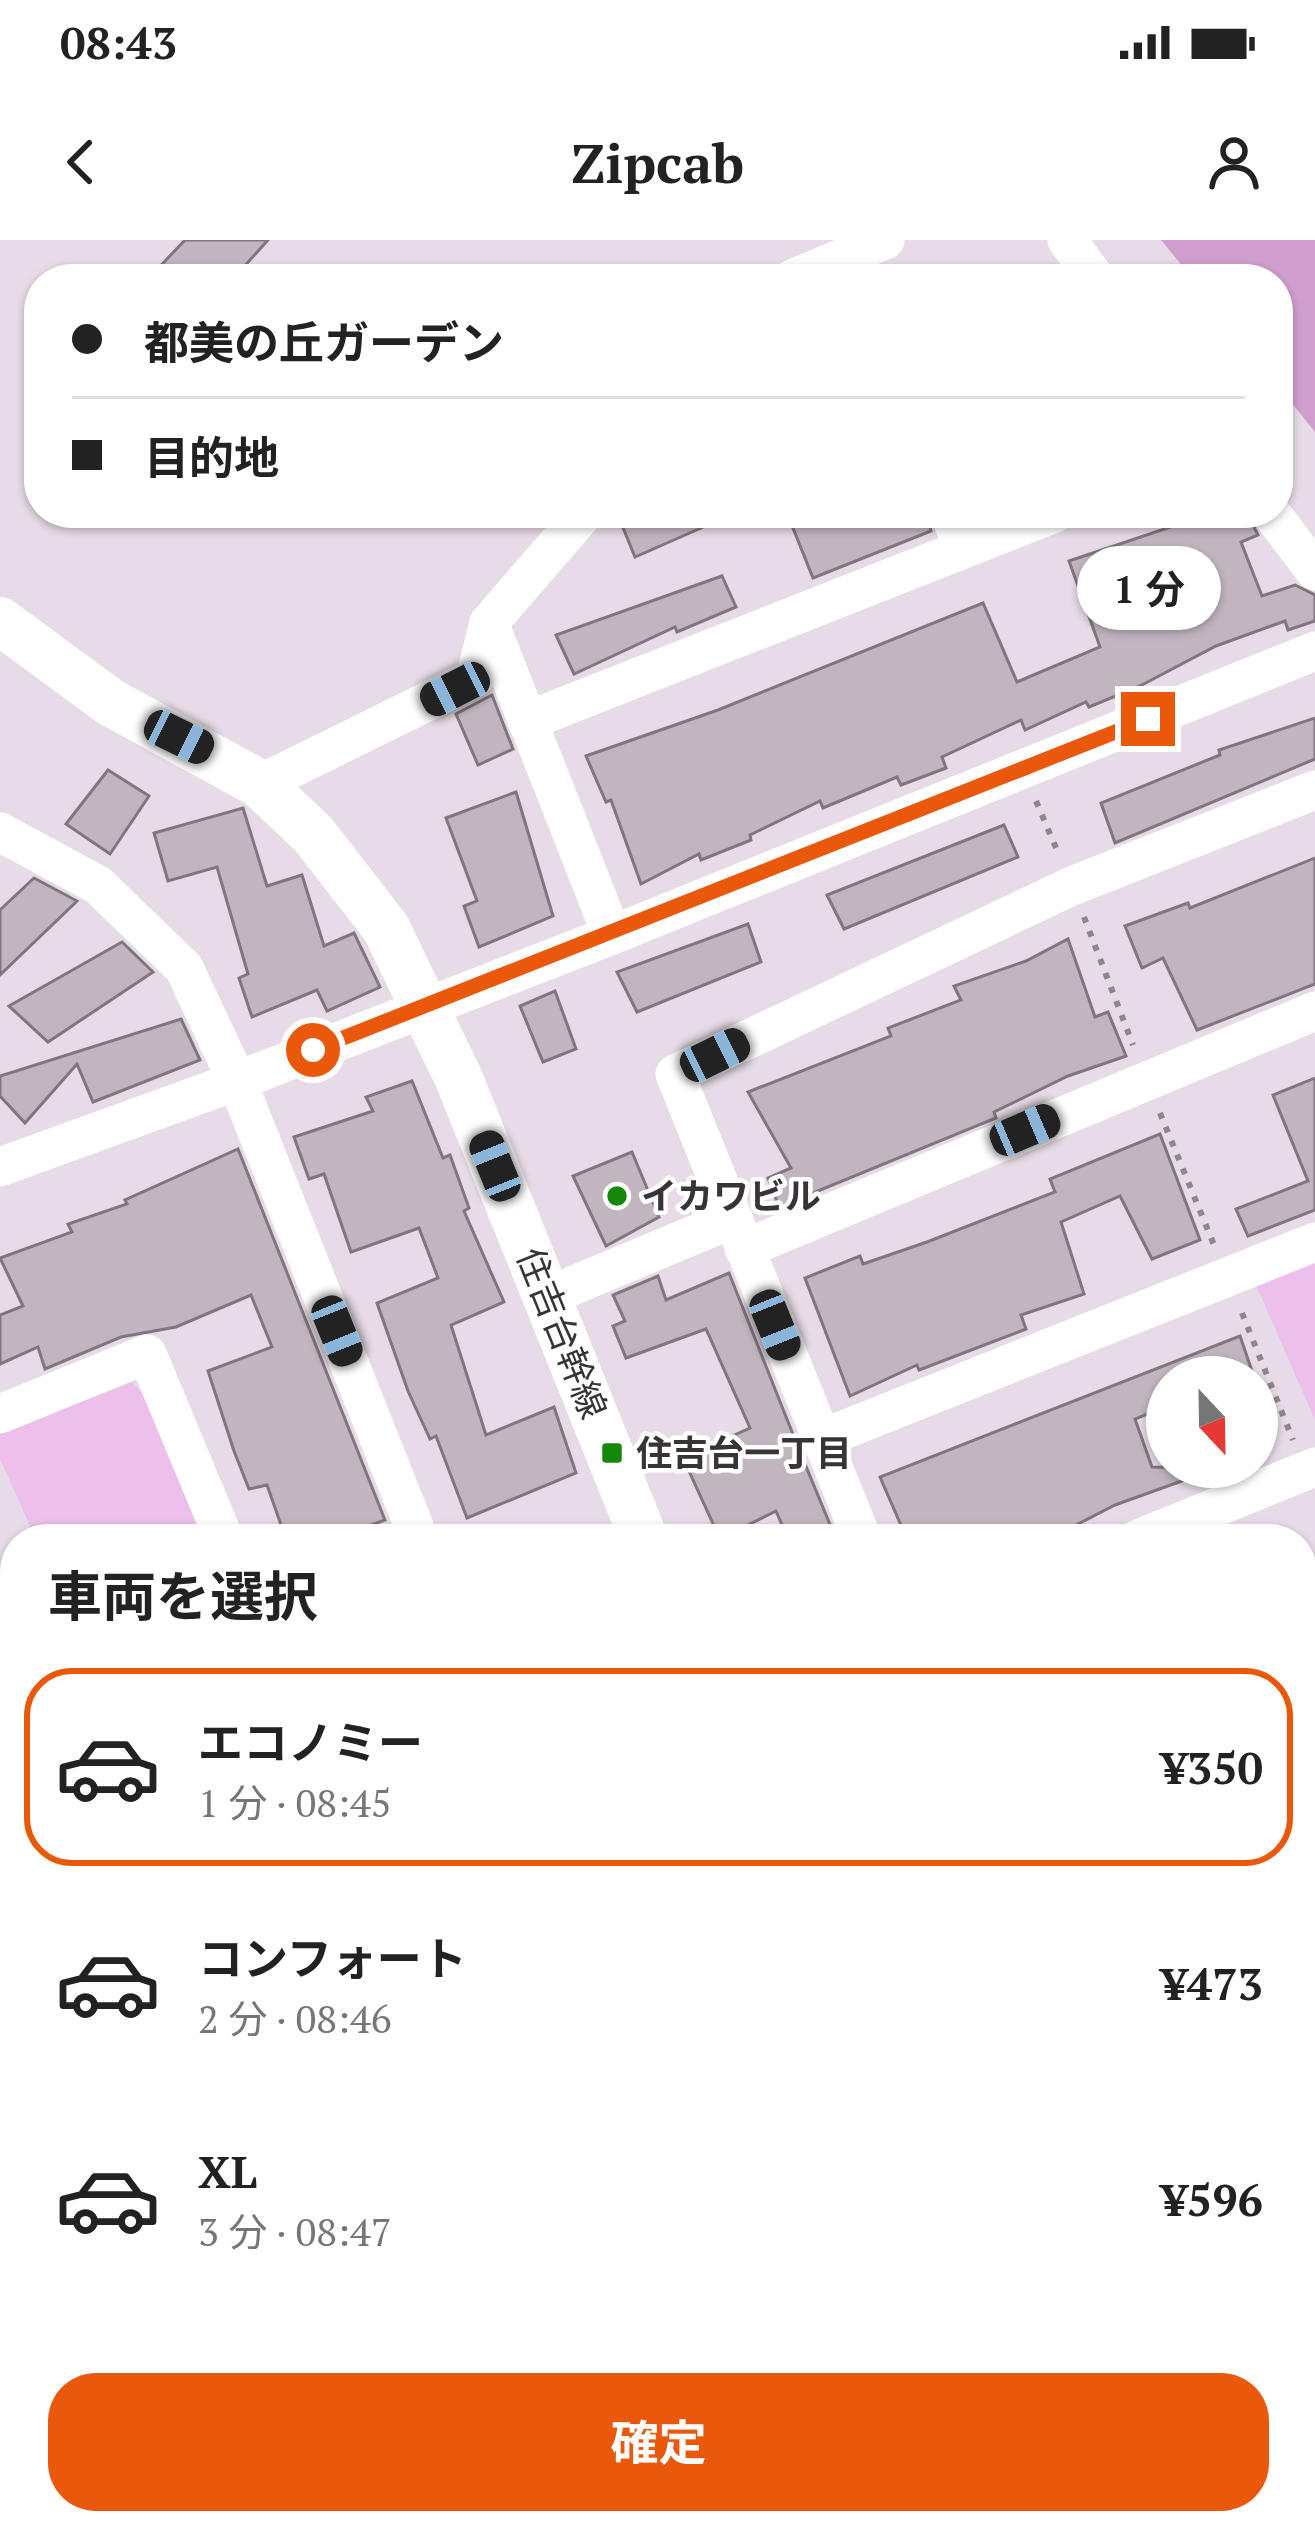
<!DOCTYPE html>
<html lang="ja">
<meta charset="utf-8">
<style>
:root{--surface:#fff;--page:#f2f2f2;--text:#222;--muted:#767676;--line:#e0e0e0;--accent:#ea580c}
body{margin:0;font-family:"PT Serif","Noto Sans JP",serif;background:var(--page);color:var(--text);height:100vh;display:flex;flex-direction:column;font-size:45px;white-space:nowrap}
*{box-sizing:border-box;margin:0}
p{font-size:39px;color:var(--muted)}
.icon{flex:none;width:66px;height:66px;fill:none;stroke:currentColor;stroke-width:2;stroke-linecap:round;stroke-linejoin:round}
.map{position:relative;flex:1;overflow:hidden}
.drawer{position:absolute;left:0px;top:1284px;width:1317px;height:1011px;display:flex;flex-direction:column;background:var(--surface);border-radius:48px 48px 0 0;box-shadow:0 3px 9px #0004}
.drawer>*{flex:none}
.hud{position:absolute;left:24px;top:24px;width:1269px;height:264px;border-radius:48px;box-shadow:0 3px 9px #0004;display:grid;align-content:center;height:264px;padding:0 48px;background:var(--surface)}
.needle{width:78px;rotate:158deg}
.tools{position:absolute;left:1146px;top:1116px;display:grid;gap:24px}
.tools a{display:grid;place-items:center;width:132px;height:132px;border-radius:50%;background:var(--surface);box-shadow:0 3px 9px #0004;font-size:60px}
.end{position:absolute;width:54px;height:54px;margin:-27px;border:15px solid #ea580c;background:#fff;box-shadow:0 0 0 6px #fff}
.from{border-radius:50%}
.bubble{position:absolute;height:84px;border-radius:42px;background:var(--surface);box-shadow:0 3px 9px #0004;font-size:39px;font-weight:700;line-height:84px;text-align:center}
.car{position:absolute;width:36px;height:72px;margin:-36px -18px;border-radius:15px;box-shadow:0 0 9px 3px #0007;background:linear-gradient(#222 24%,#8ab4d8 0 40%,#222 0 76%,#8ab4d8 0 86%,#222 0)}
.hud b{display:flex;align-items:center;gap:42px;height:114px;font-size:45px}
.hud b+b{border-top:3px solid var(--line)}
.hud i{width:30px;height:30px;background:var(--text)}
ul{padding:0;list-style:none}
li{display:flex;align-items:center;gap:36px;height:198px;margin:0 24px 18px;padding:0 24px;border:6px solid transparent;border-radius:48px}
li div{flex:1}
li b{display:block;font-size:45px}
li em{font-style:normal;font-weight:700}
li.current{border-color:var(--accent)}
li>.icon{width:108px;height:108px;stroke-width:1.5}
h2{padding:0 48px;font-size:54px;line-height:144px}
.button{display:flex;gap:24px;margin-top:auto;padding:24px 48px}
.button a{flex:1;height:138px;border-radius:48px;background:var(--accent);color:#fff;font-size:48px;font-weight:700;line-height:138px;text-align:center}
.status{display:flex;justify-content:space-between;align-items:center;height:84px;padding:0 60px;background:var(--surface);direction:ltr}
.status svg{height:33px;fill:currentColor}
header{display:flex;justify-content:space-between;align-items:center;height:156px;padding:0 48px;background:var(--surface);font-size:54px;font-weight:700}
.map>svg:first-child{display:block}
.green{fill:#ecc0ea}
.forest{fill:#d09ece}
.water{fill:#a575a3}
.building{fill:#c1b6c0;stroke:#80767f;stroke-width:3}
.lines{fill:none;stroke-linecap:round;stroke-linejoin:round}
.path{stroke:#8e868d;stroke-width:6;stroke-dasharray:6 9;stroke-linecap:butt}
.minor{stroke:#fff;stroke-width:39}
.tertiary{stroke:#fff;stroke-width:48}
.route{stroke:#ea580c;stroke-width:15}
.poi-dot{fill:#13880a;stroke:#fff;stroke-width:4.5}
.labels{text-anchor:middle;stroke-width:9;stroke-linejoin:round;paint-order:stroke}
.poi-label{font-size:36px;font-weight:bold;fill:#383337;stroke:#fff;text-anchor:start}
.street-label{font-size:36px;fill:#383337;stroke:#fff}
</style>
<div class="status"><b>08:43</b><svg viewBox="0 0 49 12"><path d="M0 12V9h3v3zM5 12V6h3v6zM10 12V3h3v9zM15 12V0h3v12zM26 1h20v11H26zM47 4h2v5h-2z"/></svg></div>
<header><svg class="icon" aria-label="back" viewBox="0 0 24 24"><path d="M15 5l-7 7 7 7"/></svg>Zipcab<svg class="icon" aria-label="person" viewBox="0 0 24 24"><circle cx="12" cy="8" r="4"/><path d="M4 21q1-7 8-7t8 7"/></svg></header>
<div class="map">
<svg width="1315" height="2294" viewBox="0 0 1315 2294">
<rect width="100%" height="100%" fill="#e6dbe6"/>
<g class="green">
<path d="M1315,1021V1180L1256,1045Z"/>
<path d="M132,1142L149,1160L207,1299H36L0,1219V1193Z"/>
</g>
<path class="forest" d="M1161,0H1315V192L1278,146V39H1193Z"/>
<path class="water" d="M0,1536L15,1554V1812L0,1782Z"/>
<g class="building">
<path d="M185,0H268L233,39H148Z"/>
<path d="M617,273H735L635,317Z"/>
<path d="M787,273H842L844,284L871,273H927L931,291L813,338Z"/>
<path d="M1212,273H1247L1258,295L1241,302L1262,356L1295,345L1315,355V381L1288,390L1285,381L1216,406L1140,446L1089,467L1086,462L1025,490L1021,480L942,517L946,528L901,545L897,537L823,568L820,561L750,595L751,600L701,620L699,614L641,644L611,560L606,562L586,516L718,470L983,363L1017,442L1100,407L1069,321Z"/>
<path d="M722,336L736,367L677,392L675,387L574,434L556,395Z"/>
<path d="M492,455L513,509L478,525L456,474Z"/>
<path d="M1315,478V519L1115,603L1101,563L1220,515L1219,510Z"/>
<path d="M108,530L149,556L110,614L66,584Z"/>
<path d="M516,552L553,676L479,707L464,666L477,661L446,578Z"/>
<path d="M243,568L267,646L302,635L324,706L354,693L380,747L327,771L317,750L252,777L239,738L248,734L217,627L168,641L154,593Z"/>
<path d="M1004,585L1018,617L844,689L827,655Z"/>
<path d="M1315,618V744L1197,790L1163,718L1142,728L1125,686L1188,663L1190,668Z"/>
<path d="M34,638L77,661L0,735V670Z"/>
<path d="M748,684L761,722L637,772L617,732Z"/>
<path d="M1068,699L1095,777L1108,772L1126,816L1068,836L994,872L996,878L779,967L768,938L791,928L748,852L891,796L888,788L961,760L954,746L1026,721Z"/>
<path d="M122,702L153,732L48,802L9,766Z"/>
<path d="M555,751L576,809L543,822L520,766Z"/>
<path d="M181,779L200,820L93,862L77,824L25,883L0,856V836Z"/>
<path d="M1315,838V970L1248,996L1236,969L1308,941L1273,855Z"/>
<path d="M412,841L443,918L450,915L469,968L464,971L504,1062L451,1085L486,1195L554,1167L576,1233L467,1278L436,1196L430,1199L408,1151L377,1063L438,1038L419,988L351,1012L324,934L309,939L294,897L373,871L366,857Z"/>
<path d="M1160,894L1200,1000L1152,1019L1120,956L1061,982L1084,1054L1021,1075L1026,1089L919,1130L917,1125L850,1156L805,1038L860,1016L863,1024L927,1002L1055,952L1050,939Z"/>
<path d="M238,909L385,1280L332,1299H286L267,1245L249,1249L234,1211L208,1131L272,1107L251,1055L176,1087L121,1097L45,1129L38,1107L0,1124V1075L23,1066L0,1018L72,992L68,984L127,964L125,960Z"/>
<path d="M632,912L659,977L606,1006L573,936Z"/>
<path d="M729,1033L798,1207L836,1299H788L776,1271L720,1299L683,1218L750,1188L706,1089L626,1118L613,1086L625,1081L613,1055L658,1036L666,1060Z"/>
<path d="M1240,1096L1254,1137H1167V1166L1135,1179L1152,1227L1218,1228L1115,1265L1049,1299H907L880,1237Z"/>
</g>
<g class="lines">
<g class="path">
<path d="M1036,561L1059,615"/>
<path d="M1084,677L1133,805"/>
<path d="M1160,873L1214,1005"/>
<path d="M1242,1073L1293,1200"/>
</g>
<g class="minor">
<path d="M1067,0L1096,39"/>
<path d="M792,39L885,0"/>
<path d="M950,273L963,309"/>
<path d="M1271,273L1315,331"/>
<path d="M489,383L612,695"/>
<path d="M527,481L1055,273"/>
<path d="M260,544L475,438L489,383L584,273"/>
<path d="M0,592L98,645L184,728L237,841L419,1299"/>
<path d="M0,927L237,841L612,695L1315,411"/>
<path d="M744,1009L1315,771"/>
<path d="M548,1056L732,979"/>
<path d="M0,1174L147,1114L224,1299"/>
<path d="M821,1199L1315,1002"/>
<path d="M862,1299L675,834L1072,646L1315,550"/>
<path d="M1138,1299L1315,1227"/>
<path d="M1302,1458L1315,1453"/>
<path d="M1302,1683L1315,1678"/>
<path d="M1302,1909L1315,1904"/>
<path d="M1302,2132L1315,2127"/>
<path d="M224,2294L259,2280"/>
<path d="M769,2294L804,2280"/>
</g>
<g class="tertiary">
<path d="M0,381L110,462L260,544L313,594L386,688L459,839L644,1299"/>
<path d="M0,2140L15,2134"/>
<path d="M1039,2280L1045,2294"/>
</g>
</g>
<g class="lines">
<path class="route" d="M313,810L1148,479"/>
</g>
<g class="poi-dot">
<circle cx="617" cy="956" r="12"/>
<rect x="600" y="1201" width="24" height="24" rx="6"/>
</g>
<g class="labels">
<g class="poi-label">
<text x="641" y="969">イカワビル</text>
<text x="636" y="1226">住吉台一丁目</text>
</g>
<g class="street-label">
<text transform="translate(562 1093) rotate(68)" y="13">住吉台幹線</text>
</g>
</g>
</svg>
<div class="tools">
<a><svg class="needle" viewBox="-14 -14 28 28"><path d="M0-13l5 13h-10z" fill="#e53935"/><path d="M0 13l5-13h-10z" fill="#767676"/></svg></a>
</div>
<i class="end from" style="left:313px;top:810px"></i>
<i class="end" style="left:1148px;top:479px"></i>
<div class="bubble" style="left:1077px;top:306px;width:144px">1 分</div>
<i class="car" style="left:455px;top:449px;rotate:243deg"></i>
<i class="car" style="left:179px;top:497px;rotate:116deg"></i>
<i class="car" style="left:715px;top:815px;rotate:64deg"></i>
<i class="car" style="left:1025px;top:890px;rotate:67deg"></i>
<i class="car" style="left:495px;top:926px;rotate:338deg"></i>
<i class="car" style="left:775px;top:1085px;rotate:158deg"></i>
<i class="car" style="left:337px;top:1091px;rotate:158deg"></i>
<div class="hud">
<b><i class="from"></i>都美の丘ガーデン</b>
<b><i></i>目的地</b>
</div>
<section class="drawer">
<h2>車両を選択</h2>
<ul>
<li class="current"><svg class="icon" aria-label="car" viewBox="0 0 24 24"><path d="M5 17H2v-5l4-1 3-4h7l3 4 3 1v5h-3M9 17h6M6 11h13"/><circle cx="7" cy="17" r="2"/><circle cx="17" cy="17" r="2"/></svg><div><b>エコノミー</b><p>1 分 · 08:45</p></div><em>¥350</em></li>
<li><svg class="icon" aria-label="car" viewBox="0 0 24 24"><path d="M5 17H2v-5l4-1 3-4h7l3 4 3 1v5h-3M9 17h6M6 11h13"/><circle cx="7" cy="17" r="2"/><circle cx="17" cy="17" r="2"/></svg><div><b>コンフォート</b><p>2 分 · 08:46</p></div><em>¥473</em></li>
<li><svg class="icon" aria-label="car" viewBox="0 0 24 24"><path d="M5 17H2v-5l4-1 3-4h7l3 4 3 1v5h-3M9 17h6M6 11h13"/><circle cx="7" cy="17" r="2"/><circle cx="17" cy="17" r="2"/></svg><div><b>XL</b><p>3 分 · 08:47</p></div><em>¥596</em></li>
</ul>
<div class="button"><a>確定</a></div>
</section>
</div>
